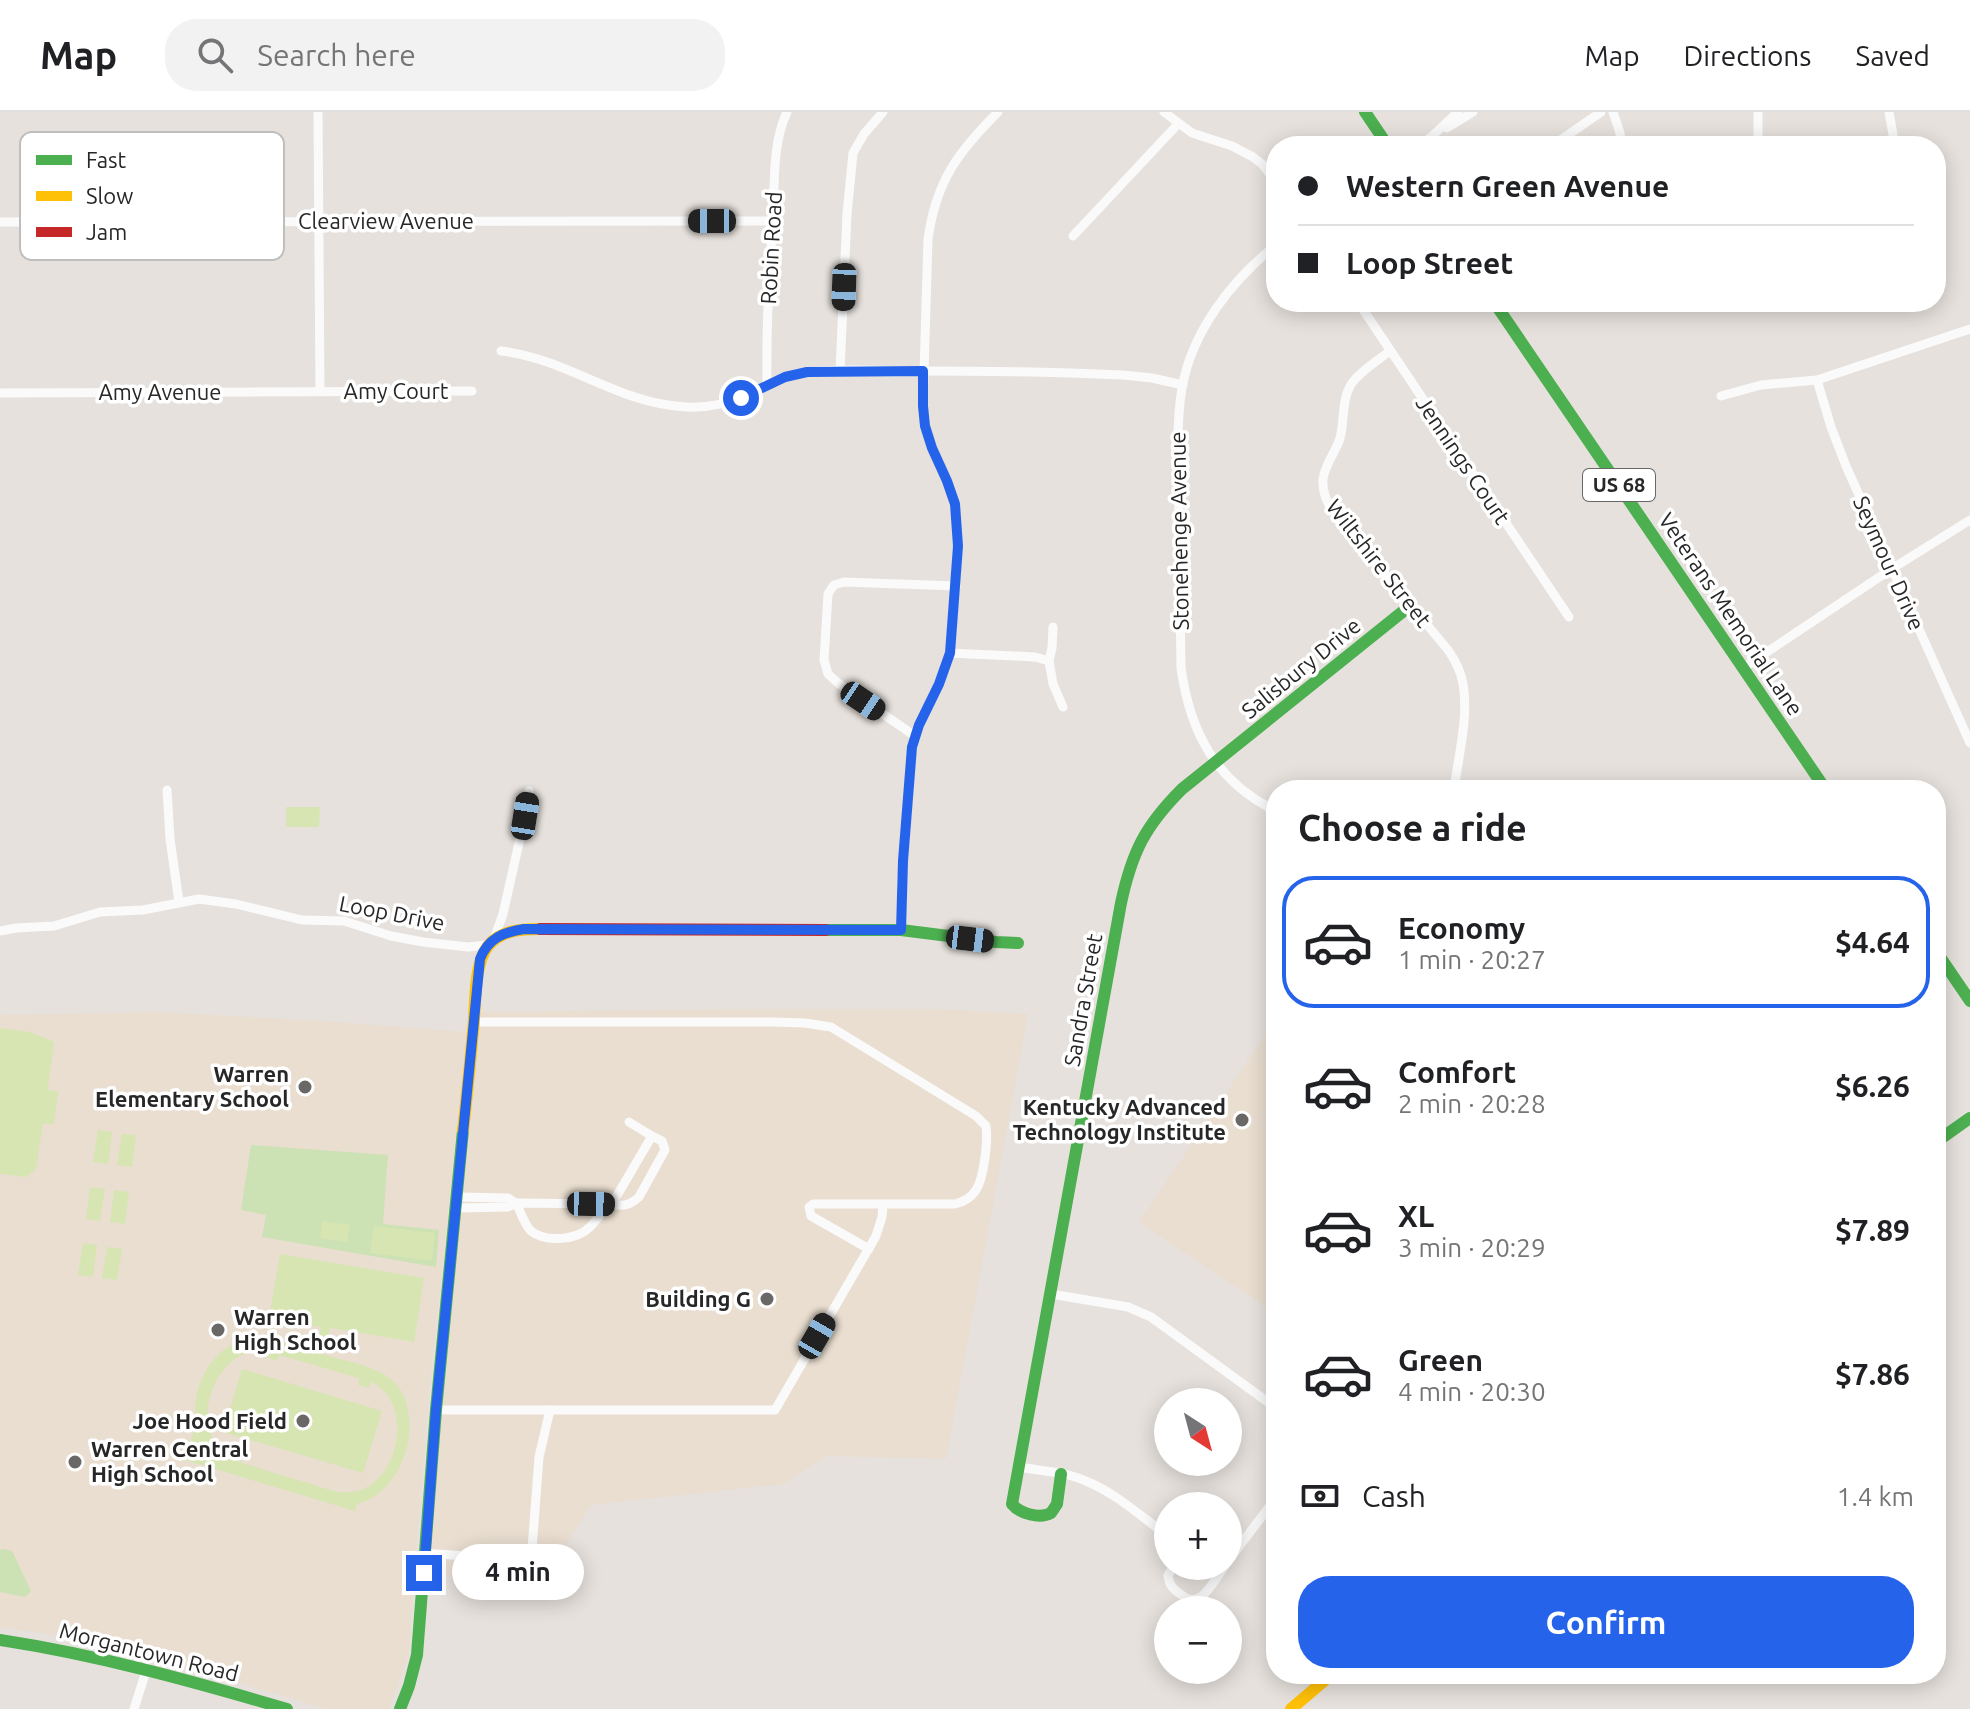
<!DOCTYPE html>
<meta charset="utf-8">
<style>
:root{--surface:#fff;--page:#f2f2f2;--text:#202124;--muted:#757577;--line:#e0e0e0;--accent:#2563eb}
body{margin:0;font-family:Ubuntu,sans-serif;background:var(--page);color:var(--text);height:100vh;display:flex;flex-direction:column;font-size:30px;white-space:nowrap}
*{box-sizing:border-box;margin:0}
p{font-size:26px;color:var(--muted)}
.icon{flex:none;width:44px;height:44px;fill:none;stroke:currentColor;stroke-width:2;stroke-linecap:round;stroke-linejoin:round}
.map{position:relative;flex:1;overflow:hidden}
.side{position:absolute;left:1266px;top:668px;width:680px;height:904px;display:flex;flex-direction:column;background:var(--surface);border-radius:32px;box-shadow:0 4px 20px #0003}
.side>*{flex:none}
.banner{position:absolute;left:1266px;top:24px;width:680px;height:176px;border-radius:32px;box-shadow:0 4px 20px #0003;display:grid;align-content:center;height:176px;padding:0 32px;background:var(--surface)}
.needle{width:52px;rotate:144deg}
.tools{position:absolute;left:1154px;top:1276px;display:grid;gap:16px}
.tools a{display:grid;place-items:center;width:88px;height:88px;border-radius:50%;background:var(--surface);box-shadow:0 4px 20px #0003;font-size:40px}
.end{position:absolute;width:36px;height:36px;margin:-18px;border:10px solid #2563eb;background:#fff;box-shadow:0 0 0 4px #fff}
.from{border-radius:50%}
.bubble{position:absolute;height:56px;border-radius:28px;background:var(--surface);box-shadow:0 4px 20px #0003;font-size:26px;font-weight:700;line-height:56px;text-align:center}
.car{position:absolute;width:24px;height:48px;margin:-24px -12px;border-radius:10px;box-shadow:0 0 6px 2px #0007;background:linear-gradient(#222 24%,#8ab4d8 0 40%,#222 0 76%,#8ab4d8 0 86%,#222 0)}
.banner b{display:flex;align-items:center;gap:28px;height:76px;font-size:30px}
.banner b+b{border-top:2px solid var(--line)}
.banner i{width:20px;height:20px;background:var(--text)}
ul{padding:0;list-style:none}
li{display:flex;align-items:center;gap:24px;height:132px;margin:0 16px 12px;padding:0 16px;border:4px solid transparent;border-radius:32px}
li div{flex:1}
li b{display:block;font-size:30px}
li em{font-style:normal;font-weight:700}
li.current{border-color:var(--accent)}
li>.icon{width:72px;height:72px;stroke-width:1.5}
h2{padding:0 32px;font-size:36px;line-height:96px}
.pay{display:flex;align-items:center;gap:20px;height:88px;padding:0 32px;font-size:30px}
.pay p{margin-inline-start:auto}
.button{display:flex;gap:16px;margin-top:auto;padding:16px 32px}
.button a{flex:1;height:92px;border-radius:32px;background:var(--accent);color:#fff;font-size:32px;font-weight:700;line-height:92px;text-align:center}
header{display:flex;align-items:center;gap:48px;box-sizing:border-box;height:112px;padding:0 40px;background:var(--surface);border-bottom:2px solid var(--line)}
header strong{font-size:38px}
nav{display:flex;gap:44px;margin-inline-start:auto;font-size:28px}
.search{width:560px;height:72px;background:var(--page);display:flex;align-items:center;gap:20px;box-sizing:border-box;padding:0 28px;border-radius:32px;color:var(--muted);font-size:30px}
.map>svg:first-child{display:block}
.education{fill:#e9ded0}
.green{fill:#cce1b4}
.pitch{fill:#d7e5b2;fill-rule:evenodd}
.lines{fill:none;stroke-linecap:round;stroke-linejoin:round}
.street{stroke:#fbfafa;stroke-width:9}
.fast{stroke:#4caf50;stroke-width:12}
.slow{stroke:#ffc107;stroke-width:12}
.jam{stroke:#c62828;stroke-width:12}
.route{stroke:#2563eb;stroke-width:10}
.poi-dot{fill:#6a6866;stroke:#fff;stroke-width:3}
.labels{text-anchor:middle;stroke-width:7;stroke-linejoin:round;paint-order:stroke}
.shield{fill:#fff;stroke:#686868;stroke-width:2}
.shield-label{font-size:20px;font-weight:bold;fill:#272727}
.street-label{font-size:22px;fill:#272727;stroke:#fff}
.poi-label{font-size:22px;font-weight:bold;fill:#272727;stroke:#fff;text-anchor:end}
.key{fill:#fff;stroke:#bebebe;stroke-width:2}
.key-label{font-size:22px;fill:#272727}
</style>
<header>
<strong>Map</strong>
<div class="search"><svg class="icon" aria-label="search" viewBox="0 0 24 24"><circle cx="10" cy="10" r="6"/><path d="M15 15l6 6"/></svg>Search here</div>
<nav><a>Map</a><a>Directions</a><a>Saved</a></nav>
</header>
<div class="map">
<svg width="1970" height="1597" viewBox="0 0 1970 1597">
<rect width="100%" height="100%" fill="#e6e1dc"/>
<g class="education">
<path d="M760,897H936L1028,902L946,1347L827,1344L783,1372L591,1393L543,1469L424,1461L475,900Z"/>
<path d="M158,900L323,909L467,920L429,1279L408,1545L389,1597H328L122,1537L48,1522L0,1515V903Z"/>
<path d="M1276,907V1202L1139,1110Z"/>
</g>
<g class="green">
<path d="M251,1033L388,1043L383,1112L439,1118L436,1155L262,1125L266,1103L241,1098Z"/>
<path d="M3,1437L12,1439L31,1479L25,1485L0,1480V1438Z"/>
</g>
<g class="pitch">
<path d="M286,695H320L319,715H286Z"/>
<path d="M0,916L30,920L54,930L48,976L49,978L58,979L54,1013L43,1011L36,1057L26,1065L0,1062Z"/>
<path d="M98,1018L112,1020L108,1052L93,1050Z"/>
<path d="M122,1022L136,1023L132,1055L117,1053Z"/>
<path d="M90,1075L105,1077L100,1109L86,1107Z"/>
<path d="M114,1078L129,1080L125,1112L110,1110Z"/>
<path d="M322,1109L350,1113L347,1130L320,1126Z"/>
<path d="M374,1114L435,1121L432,1149L370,1141Z"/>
<path d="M83,1131L97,1133L93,1165L78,1163Z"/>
<path d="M107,1135L122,1137L117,1168L102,1166Z"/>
<path d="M280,1142L424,1166L414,1230L330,1216L329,1223L325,1228L320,1227V1215L269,1206Z"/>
<path d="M258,1224C282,1228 306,1237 329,1244C367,1255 405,1258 409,1305C410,1319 409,1333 403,1347C395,1368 380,1386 357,1392L355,1399L185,1348C188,1338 192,1328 194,1318C196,1308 194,1297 196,1287C202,1253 224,1229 258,1224ZM257,1238L268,1239L266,1245L277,1249L279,1243L359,1266L358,1273L368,1276L371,1270C417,1291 398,1376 351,1380C337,1382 322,1375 308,1371C284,1364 261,1357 237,1349C186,1328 207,1245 257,1238Z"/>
<path d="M242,1257L382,1299L363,1361L223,1320Z"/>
</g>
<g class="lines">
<g class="street">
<path d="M318,0L320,279"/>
<path d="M1164,0L1192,21L1232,34L1253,45L1262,52L1276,70"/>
<path d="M1613,0L1620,21L1622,34"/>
<path d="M1889,0L1895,34"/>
<path d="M1447,16L1473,0"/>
<path d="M1419,34L1430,26L1458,0"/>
<path d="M1552,34L1601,0"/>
<path d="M1758,34V0"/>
<path d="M0,110L772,109"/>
<path d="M1073,124L1178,12"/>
<path d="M1276,133C1232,168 1192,219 1182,276C1179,294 1178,313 1178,331L1181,556C1190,620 1216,670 1276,699"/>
<path d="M1358,190L1569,505"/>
<path d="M501,239C569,247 616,291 686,295C708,296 731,291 751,282C770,273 786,262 807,260C843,256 880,259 916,259C985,259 1054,260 1123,263L1152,266L1183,273"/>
<path d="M1390,239C1377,249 1362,258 1352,271C1341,287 1345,308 1340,326C1336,340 1325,352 1323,367C1322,378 1326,387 1331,397L1448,538C1455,548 1461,559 1463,572C1469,604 1458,646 1454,678"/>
<path d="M840,259L847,102L853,41L864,22L883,0"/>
<path d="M1817,268L1831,315L1846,354L1970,631"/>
<path d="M767,274C766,218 769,161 773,105C775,70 772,32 787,0"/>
<path d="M0,281L472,279"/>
<path d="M1721,284L1761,273L1817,268L1970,217"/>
<path d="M950,541L1035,545L1049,549L1053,572L1063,595"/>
<path d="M1049,549L1052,536L1053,515"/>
<path d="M1743,556L1893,456L1970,408"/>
<path d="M915,624L838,571L828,562L824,548L828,482L834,473L844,470L956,474"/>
<path d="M167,678L170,727L179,790"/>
<path d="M901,818L902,767L912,635L919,613L943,562L950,541L958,434L955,392L947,369L932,336L925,314L923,294L928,127C936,69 958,40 998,0"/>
<path d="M0,819L16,816L54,814L100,800L143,798L199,787L236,792L302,808L344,809L391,824L423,830L468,835L487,833"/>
<path d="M494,827L503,802L525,704L529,679"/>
<path d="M474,910H773L805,911L831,915L976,1004L986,1014C988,1029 984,1066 976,1078C971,1086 963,1090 955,1092H813L809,1095L811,1104L869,1137"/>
<path d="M629,1010L652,1024L612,1092L516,1091C521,1100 524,1112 531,1119C546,1131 577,1128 590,1115C598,1107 602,1098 612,1092C623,1095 630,1093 639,1085L665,1038L662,1029L652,1024"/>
<path d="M457,1096L508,1095L516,1091L508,1086L458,1085"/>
<path d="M1051,1182L1128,1195L1151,1205L1276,1296"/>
<path d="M436,1298H775L876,1124L882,1105L883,1093"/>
<path d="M1019,1355C1042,1359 1067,1360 1088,1370C1117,1382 1143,1406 1168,1424"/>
<path d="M424,1441L521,1448L526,1446L532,1437L539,1345L550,1298"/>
<path d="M1228,1449L1276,1386"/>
<path d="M1174,1454L1168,1463C1169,1474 1174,1478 1183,1484C1202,1498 1214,1467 1225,1454"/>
<path d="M134,1597L147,1556"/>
</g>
<g class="fast">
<path d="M1365,0L1388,34"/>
<path d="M1494,190L1826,678"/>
<path d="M826,818H901L996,830L1018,831"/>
<path d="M1936,839L1970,889"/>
<path d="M1936,1030L1970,1006"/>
<path d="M1061,1362L1057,1392L1051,1401C1040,1407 1020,1402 1012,1392L1121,791C1132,740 1145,714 1182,677L1411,493"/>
<path d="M0,1528C98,1543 192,1569 287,1597"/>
<path d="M400,1597L409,1574L417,1543L436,1298L463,1018"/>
</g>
<g class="slow">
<path d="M463,1018C467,985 470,952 473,919C476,895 473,853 488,834C501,818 522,817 540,817"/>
<path d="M1291,1597L1332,1562"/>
</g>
<path class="jam" d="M540,817L826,818"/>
</g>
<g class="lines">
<path class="route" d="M424,1461L436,1298L480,847C488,826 504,820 524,817L901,818L903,749L912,635L919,613L939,572L950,541L958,434L955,392L947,369L932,336L925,314L923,294V259L807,260L785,265L741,286"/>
</g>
<g class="poi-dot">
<circle cx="305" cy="975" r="8"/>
<circle cx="1242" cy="1008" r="8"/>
<circle cx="767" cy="1187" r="8"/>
<circle cx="218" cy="1218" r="8"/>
<circle cx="303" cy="1309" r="8"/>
<circle cx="75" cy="1350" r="8"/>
</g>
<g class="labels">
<rect class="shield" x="1583" y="357" width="72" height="32" rx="6"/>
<g class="shield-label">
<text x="1619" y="380">US 68</text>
</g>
<g class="street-label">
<text x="386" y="117">Clearview Avenue</text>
<text transform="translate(771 136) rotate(-87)" y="8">Robin Road</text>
<text x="396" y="287">Amy Court</text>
<text x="160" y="288">Amy Avenue</text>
<text transform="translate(1463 348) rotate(56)" y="8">Jennings Court</text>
<text transform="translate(1179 419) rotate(-91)" y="8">Stonehenge Avenue</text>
<text transform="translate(1379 451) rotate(52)" y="8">Wiltshire Street</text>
<text transform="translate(1889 451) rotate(66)" y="8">Seymour Drive</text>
<text transform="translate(1731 502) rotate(56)" y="8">Veterans Memorial Lane</text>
<text transform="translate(1301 556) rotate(-39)" y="8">Salisbury Drive</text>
<text transform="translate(392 801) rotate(11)" y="8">Loop Drive</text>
<text transform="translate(1083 888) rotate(-80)" y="8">Sandra Street</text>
<text transform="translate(149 1540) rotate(14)" y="8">Morgantown Road</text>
</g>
<g class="poi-label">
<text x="289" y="970">Warren<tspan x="289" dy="25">Elementary School</tspan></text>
<text x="1226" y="1003">Kentucky Advanced<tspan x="1226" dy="25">Technology Institute</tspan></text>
<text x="751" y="1195">Building G</text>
<text x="234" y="1213" text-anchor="start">Warren<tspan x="234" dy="25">High School</tspan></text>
<text x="287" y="1317">Joe Hood Field</text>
<text x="91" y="1345" text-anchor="start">Warren Central<tspan x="91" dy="25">High School</tspan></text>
</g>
</g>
<rect x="20" y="20" width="264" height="128" rx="12" class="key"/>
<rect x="36" y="43" width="36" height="10" fill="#4caf50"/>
<rect x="36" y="79" width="36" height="10" fill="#ffc107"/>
<rect x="36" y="115" width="36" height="10" fill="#c62828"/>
<g class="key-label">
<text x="86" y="56">Fast</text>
<text x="86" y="92">Slow</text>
<text x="86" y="128">Jam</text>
</g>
</svg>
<div class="tools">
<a><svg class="needle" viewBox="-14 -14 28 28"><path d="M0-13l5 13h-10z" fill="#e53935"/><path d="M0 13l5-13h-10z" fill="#757577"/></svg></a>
<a>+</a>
<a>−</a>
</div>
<i class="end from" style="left:741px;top:286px"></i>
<i class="end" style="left:424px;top:1461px"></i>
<div class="bubble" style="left:452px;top:1432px;width:132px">4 min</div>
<i class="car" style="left:712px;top:109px;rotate:270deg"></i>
<i class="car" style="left:844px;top:175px;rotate:182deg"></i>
<i class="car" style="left:863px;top:589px;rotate:124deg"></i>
<i class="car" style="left:525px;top:704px;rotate:9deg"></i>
<i class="car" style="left:970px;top:827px;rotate:97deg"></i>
<i class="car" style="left:591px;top:1092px;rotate:91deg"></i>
<i class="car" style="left:817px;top:1224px;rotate:30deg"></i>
<div class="banner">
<b><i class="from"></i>Western Green Avenue</b>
<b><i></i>Loop Street</b>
</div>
<section class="side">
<h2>Choose a ride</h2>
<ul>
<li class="current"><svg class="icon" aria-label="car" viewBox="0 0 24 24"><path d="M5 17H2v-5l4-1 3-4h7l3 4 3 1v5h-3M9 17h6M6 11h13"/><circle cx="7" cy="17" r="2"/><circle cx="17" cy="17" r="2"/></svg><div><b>Economy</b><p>1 min · 20:27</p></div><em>$4.64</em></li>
<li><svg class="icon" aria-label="car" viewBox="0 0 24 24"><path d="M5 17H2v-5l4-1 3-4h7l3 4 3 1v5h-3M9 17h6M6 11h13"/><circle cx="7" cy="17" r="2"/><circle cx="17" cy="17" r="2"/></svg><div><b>Comfort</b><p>2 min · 20:28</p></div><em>$6.26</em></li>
<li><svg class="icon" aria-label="car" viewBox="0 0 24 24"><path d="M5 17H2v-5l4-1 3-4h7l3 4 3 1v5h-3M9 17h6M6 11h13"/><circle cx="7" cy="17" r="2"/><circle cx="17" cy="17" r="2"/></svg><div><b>XL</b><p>3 min · 20:29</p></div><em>$7.89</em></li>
<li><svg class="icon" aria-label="car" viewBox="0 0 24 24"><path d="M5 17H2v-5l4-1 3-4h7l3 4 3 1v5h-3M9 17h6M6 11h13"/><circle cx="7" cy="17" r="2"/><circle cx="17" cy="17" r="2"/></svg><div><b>Green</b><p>4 min · 20:30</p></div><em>$7.86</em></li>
</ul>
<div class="pay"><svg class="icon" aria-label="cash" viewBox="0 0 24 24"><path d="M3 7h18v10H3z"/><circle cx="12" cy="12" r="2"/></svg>Cash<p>1.4 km</p></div>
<div class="button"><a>Confirm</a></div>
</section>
</div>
